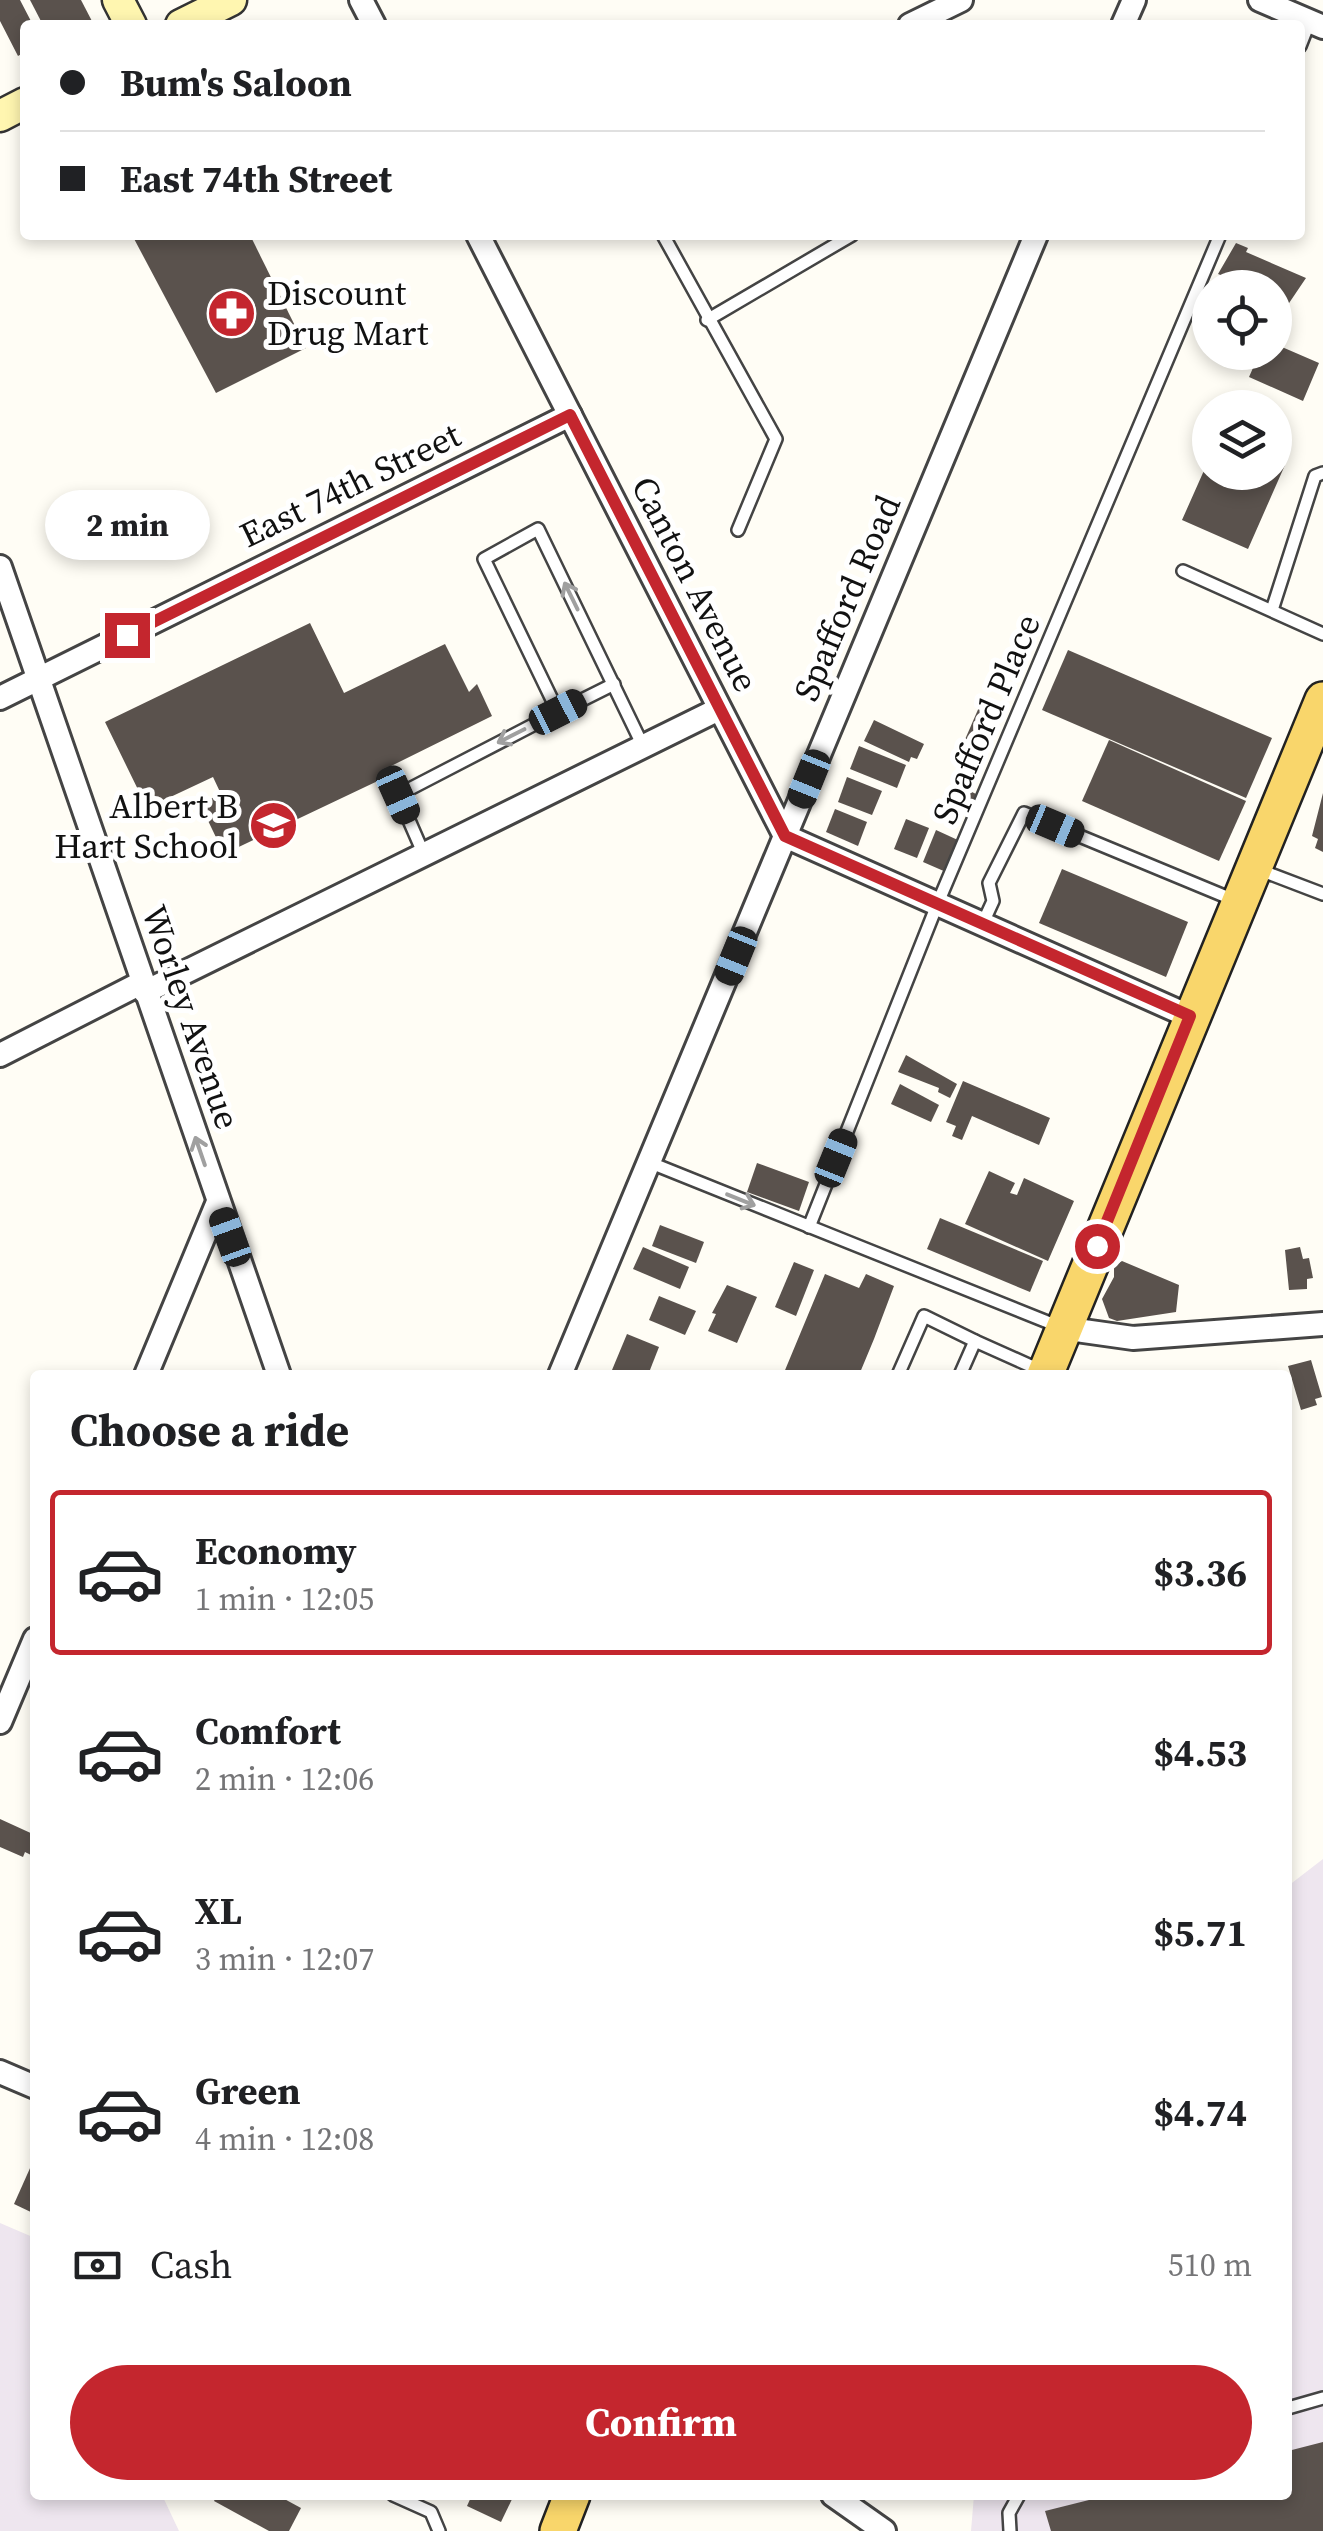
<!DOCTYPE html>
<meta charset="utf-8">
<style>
:root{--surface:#fff;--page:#f6f6f6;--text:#202124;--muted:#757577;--line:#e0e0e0;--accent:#c4262e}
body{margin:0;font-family:"Source Serif 4",serif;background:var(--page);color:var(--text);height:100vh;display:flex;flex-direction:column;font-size:38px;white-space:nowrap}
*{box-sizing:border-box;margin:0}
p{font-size:32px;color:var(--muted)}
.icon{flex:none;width:55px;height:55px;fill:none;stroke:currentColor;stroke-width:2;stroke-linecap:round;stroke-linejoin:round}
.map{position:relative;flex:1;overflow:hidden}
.drawer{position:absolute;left:30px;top:1370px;width:1262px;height:1130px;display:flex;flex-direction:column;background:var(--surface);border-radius:10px;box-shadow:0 5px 15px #0003}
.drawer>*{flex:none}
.top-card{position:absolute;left:20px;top:20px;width:1285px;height:220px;border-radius:10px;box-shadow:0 5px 15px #0003;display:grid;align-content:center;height:220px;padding:0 40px;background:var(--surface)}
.fabs{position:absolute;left:1192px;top:270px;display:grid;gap:20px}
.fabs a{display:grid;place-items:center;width:100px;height:100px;border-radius:50%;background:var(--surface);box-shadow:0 5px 15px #0003;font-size:50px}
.end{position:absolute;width:45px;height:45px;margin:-22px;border:12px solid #c4262e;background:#fff;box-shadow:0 0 0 5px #fff}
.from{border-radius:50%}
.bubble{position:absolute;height:70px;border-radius:35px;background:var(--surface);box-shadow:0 5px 15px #0003;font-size:32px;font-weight:700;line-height:70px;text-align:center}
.car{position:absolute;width:30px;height:60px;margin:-30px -15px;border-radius:12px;box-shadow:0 0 8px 2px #0007;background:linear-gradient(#222 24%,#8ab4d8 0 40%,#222 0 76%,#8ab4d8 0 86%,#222 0)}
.top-card b{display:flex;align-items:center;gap:35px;height:95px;font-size:38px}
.top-card b+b{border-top:2px solid var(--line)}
.top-card i{width:25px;height:25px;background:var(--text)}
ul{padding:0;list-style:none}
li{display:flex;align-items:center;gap:30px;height:165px;margin:0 20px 15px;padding:0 20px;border:5px solid transparent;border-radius:10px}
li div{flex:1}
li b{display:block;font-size:38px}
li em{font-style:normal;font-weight:700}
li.current{border-color:var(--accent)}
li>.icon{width:90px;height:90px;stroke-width:1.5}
h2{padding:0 40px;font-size:45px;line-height:120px}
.pay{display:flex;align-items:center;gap:25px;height:110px;padding:0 40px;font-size:38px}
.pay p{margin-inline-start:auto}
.primary-button{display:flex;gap:20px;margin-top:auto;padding:20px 40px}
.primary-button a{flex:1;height:115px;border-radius:60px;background:var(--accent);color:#fff;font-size:40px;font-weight:700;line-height:115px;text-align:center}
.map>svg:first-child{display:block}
.industrial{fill:#eee6ef}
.building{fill:#5a524d}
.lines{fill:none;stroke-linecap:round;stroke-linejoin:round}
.lane-casing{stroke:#444;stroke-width:16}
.street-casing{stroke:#444;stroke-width:28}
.secondary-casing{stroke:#333;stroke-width:35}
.primary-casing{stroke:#222;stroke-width:40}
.lane{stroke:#fff;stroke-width:11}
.street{stroke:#fff;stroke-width:22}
.secondary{stroke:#fff6b0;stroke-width:30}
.primary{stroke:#f9d66b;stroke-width:35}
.oneway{stroke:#a0a0a0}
.route{stroke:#c4262e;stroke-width:12}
.labels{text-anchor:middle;stroke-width:10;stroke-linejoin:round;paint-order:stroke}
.poi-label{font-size:35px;fill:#111;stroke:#fff;text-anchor:start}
.street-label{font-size:35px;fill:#111;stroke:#fff}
</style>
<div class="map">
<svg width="1323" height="2531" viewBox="0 0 1323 2531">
<rect width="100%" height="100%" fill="#fffdf5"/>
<g class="industrial">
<path d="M1323,1859V2531H971L974,2495H1288V1886Z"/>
<path d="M0,2223L35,2238V2495H162L179,2531H0Z"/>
</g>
<g class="building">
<path d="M0,0H20L33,25H25V52L18,56L0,21Z"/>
<path d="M30,0H81L94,25H43Z"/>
<path d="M132,235H250L306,348L216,393Z"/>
<path d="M1236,243L1248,248L1246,252L1306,278L1283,312L1275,309V288L1219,284L1223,276L1218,274Z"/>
<path d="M1275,344L1319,363L1303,401L1249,377L1260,352H1275Z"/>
<path d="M1210,457V472H1275V461L1285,465L1248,549L1182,520Z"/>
<path d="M310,623L344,693L445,644L469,692L477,684L492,716L383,770L384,778L224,854L200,804L221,794L213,777L147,808L105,722Z"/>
<path d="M1068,650L1272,738L1246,798L1042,710Z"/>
<path d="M983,698L1002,706L980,759L960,751Z"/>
<path d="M874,720L924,744L917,759L911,757L909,762L864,741Z"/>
<path d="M1109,740L1246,801L1219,861L1082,801Z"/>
<path d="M859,746L906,765L897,788L850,769Z"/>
<path d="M847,777L882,791L872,815L838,802Z"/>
<path d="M962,787L976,794L967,814L952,808Z"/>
<path d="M1323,793V852L1315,848L1318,839L1312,836Z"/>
<path d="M835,809L867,822L858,846L826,832Z"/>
<path d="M906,819L929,828L917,858L894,849Z"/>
<path d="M936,830L960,841L946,872L923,862Z"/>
<path d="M1062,869L1188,922L1166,977L1039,923Z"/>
<path d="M906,1055L957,1084L950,1098L938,1092L939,1088L898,1072Z"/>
<path d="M963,1081L1050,1118L1039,1145L972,1116L962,1140L952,1136L956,1126L946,1122Z"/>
<path d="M900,1084L939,1105L931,1122L891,1104Z"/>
<path d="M757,1163L809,1182L799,1211L747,1192Z"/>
<path d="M989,1171L1015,1183L1010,1193L1017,1195L1024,1178L1074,1201L1048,1261L965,1224Z"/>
<path d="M940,1218L1043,1261L1030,1292L927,1249Z"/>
<path d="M660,1225L704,1242L696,1263L652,1246Z"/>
<path d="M643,1247L689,1267L680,1289L633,1269Z"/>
<path d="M1300,1247L1303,1259L1309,1258L1313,1278L1307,1279V1289L1289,1290L1285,1250Z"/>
<path d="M1122,1261L1179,1285L1176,1312L1117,1321L1109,1318L1102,1299L1114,1277V1266Z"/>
<path d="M794,1262L814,1270L796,1316L775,1307Z"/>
<path d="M825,1274L859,1288L866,1274L894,1286L874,1339L859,1375H783Z"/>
<path d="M727,1285L757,1297L737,1343L708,1331L716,1314L712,1313Z"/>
<path d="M659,1296L696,1311L685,1335L649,1320Z"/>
<path d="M627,1334L659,1347L648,1375L612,1370Z"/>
<path d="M1311,1360L1322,1397L1315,1399L1317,1405L1301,1410L1288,1366Z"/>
<path d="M0,1819L35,1835V1857L25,1852L23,1857L0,1847Z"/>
<path d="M35,2157V2214L14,2204Z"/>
<path d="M1323,2442V2531H1051L1045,2511L1109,2495H1288V2451Z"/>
<path d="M217,2495H277L301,2508L289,2531H269L214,2501Z"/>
<path d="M472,2495H514L501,2522L467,2506Z"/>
</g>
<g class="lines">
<defs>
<g id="lane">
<path d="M1300,46L1309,23"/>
<path d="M663,235L776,439L738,530"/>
<path d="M707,320L852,235"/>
<path d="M1183,571L1323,634"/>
<path d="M1272,610L1315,476L1323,473"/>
<path d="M558,712L614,684"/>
<path d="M425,857L398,795L558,712L484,559L538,529L643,746"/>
<path d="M1260,870L1323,894"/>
<path d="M982,925L993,901L989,883L1024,813L1234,900"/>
<path d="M651,1163L1060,1327"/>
<path d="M809,1227L937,905L1220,235"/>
<path d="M898,1375L924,1316L975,1341"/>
<path d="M960,1375L975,1341L1042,1371"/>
<path d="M1288,2408L1323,2398"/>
<path d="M393,2495L431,2512L439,2531"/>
<path d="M1010,2531L1009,2513L1019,2495"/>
</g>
<g id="street">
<path d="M361,0L374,25"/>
<path d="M1260,0L1323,27"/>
<path d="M910,25L961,0"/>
<path d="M1123,25L1134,0"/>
<path d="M478,235L785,836L1191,1017"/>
<path d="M0,567L279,1375"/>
<path d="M0,698L570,415"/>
<path d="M145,992L719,709"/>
<path d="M0,1055L143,982"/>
<path d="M1062,1328L1133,1338L1323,1324"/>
<path d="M146,1375L218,1202"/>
<path d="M560,1375L1036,235"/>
<path d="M0,1722L35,1639"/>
<path d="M0,2072L35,2087"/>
<path d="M833,2495L884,2531"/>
</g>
<g id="secondary">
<path d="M118,0L131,25"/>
<path d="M181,25L231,0"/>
<path d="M0,116L25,103"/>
</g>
<g id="primary">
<path d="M1045,1375L1323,700"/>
<path d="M558,2531L572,2495"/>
</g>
</defs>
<use href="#lane" class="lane-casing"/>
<use href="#street" class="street-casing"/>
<use href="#secondary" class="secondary-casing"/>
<use href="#primary" class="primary-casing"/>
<use href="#lane" class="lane"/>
<use href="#street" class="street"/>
<use href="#secondary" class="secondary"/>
<use href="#primary" class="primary"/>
</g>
<defs><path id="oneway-shaft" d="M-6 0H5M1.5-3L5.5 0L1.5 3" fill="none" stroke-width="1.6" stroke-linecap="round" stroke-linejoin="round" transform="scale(2.5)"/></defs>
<g class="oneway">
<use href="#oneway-shaft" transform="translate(571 596) rotate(-116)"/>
<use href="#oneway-shaft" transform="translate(511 736) rotate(153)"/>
<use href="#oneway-shaft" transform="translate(200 1151) rotate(-109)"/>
<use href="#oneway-shaft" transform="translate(741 1200) rotate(22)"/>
</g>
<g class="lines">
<path class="route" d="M127,635L570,415L785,836L1190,1016L1097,1246"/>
</g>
<defs>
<symbol id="pharmacy-disc" viewBox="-11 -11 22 22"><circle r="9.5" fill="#c4262e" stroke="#fff"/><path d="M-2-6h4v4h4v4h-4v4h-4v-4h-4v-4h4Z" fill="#fff"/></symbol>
<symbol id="school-disc" viewBox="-11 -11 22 22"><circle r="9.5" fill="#c4262e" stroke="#fff"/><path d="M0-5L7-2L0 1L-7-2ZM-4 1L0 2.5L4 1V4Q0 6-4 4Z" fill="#fff"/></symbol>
</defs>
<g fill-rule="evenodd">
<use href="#pharmacy-disc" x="204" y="286" width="55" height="55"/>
<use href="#school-disc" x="246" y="798" width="55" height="55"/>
</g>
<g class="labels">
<g class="poi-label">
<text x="267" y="305">Discount<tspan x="267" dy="40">Drug Mart</tspan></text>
<text x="238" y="818" text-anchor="end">Albert B<tspan x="238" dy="40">Hart School</tspan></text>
</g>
<g class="street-label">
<text transform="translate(350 485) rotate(-26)" y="12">East 74th Street</text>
<text transform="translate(695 584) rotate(63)" y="12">Canton Avenue</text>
<text transform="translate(847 598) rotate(-67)" y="12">Spafford Road</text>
<text transform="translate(986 719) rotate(-67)" y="12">Spafford Place</text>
<text transform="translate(191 1017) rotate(71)" y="12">Worley Avenue</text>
</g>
</g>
</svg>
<div class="fabs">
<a><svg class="icon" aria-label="locate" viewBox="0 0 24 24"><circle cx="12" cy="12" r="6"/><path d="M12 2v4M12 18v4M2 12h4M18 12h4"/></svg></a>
<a><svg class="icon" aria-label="layers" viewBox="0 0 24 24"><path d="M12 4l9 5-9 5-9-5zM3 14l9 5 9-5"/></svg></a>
</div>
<i class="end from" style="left:1097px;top:1246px"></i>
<i class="end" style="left:127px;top:635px"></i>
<div class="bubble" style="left:45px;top:490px;width:165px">2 min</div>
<i class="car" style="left:558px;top:712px;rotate:63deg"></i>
<i class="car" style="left:809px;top:779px;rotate:202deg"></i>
<i class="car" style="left:398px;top:795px;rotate:156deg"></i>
<i class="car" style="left:1055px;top:826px;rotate:113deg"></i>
<i class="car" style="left:736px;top:956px;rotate:202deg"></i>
<i class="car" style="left:836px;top:1158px;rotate:22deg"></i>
<i class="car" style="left:230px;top:1237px;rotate:340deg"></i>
<div class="top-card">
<b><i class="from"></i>Bum's Saloon</b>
<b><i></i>East 74th Street</b>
</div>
<section class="drawer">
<h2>Choose a ride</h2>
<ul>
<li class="current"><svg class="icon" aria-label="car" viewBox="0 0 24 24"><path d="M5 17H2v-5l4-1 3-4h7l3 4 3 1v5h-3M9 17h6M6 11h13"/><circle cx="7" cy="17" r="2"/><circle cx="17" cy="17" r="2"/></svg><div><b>Economy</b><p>1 min · 12:05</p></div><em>$3.36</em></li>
<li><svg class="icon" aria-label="car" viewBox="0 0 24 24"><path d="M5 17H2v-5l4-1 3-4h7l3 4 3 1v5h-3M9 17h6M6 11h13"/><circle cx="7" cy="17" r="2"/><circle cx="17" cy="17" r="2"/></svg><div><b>Comfort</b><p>2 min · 12:06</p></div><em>$4.53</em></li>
<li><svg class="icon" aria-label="car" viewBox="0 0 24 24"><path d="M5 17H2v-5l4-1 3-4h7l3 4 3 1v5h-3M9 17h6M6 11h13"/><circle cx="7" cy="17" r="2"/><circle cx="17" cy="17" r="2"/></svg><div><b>XL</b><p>3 min · 12:07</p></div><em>$5.71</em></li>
<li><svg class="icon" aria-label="car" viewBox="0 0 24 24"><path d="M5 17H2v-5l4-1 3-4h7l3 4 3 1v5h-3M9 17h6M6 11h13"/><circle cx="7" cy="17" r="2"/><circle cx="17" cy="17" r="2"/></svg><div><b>Green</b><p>4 min · 12:08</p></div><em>$4.74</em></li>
</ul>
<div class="pay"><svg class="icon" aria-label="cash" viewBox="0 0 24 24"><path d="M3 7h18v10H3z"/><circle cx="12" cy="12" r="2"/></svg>Cash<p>510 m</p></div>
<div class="primary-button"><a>Confirm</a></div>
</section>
</div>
